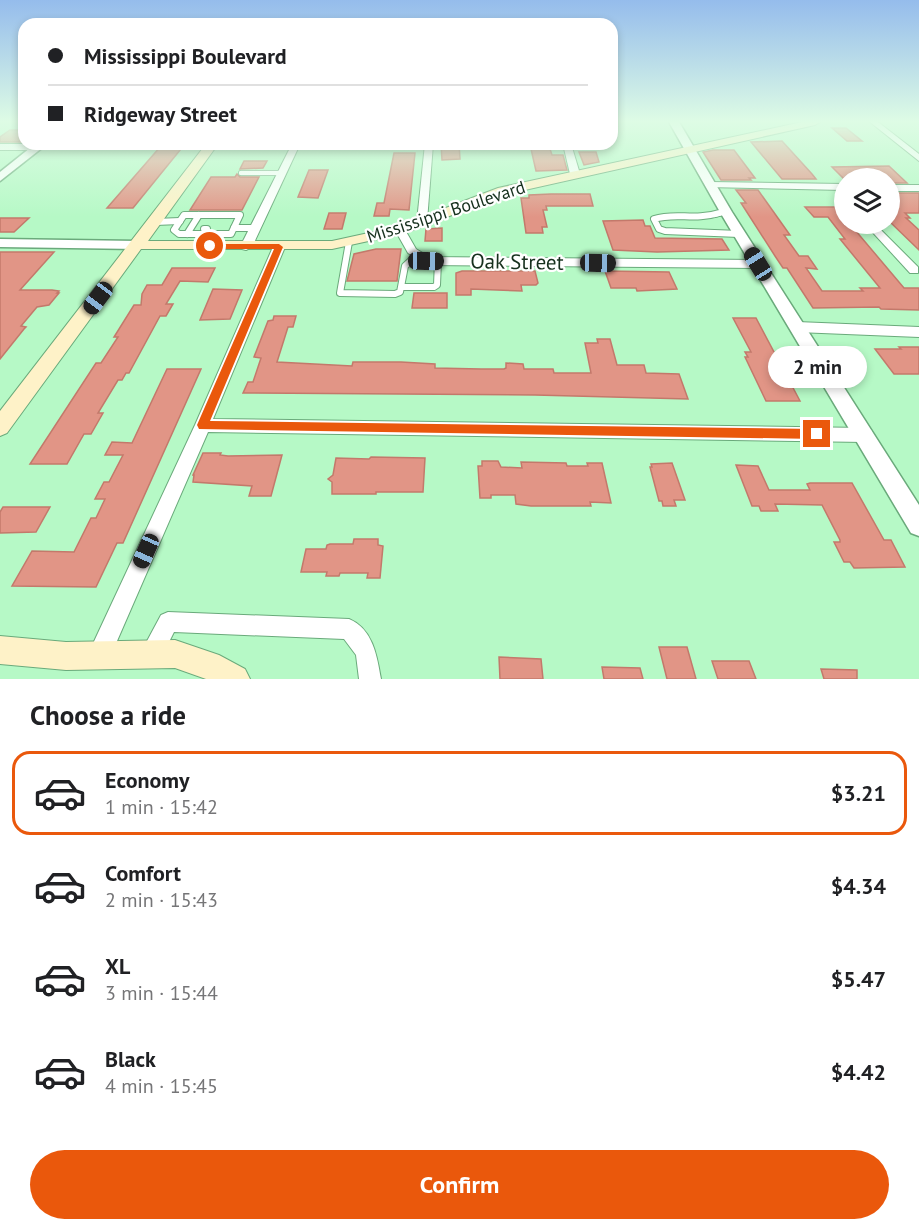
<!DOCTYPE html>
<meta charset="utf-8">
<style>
:root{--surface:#fff;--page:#f6f6f6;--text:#202124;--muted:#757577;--line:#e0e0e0;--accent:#ea580c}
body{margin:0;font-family:"PT Sans",sans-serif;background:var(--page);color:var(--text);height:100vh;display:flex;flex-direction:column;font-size:22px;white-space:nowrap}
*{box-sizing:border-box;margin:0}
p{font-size:20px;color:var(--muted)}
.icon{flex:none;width:33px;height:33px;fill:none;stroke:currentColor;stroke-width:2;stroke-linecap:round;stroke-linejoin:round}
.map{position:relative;height:679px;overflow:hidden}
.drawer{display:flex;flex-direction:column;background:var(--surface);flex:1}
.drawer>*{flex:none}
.banner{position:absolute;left:18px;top:18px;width:600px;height:132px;border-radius:18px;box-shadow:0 3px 9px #0003;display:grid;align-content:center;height:132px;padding:0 30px;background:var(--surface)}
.tools{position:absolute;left:834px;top:168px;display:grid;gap:12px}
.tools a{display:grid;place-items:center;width:66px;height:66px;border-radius:50%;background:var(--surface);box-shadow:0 3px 9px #0003;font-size:30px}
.end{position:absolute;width:27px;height:27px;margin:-14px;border:8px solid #ea580c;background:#fff;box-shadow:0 0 0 3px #fff}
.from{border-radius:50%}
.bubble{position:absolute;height:42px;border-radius:21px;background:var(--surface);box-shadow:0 3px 9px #0003;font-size:20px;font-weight:800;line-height:42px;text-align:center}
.car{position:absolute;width:18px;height:36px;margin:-18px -9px;border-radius:8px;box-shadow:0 0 4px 2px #0007;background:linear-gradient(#222 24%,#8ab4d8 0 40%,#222 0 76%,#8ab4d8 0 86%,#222 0)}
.banner b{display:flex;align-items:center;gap:21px;height:57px;font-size:22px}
.banner b+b{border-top:2px solid var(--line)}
.banner i{width:15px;height:15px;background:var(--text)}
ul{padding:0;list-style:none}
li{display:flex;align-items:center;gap:18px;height:84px;margin:0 12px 9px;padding:0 18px;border:3px solid transparent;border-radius:18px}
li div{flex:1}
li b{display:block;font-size:22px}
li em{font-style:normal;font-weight:800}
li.current{border-color:var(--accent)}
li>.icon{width:54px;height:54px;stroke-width:1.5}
h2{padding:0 30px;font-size:27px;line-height:72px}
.action{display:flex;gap:12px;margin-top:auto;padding:12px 30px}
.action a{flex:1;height:69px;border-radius:36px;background:var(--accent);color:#fff;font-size:24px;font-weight:800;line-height:69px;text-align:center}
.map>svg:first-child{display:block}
.building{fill:#e19586;stroke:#c3796b;stroke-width:1.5}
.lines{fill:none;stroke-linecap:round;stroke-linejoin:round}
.service-far1-casing{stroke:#6aaa7b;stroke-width:6}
.service-casing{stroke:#6aaa7b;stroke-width:8}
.minor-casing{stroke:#6aaa7b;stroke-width:2}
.tertiary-casing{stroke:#6aaa7b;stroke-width:3}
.secondary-casing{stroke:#6aaa7b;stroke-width:2}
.service-far1{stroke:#fff;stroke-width:4.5}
.service{stroke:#fff;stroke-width:6}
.minor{fill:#fff;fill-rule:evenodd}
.tertiary{fill:#fff;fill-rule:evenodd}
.secondary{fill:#fef2c8;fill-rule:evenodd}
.route{fill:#ea580c}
.labels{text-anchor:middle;stroke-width:4.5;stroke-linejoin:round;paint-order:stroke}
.far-street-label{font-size:18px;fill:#16301d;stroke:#fff}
.street-label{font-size:21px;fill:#16301d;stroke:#fff}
</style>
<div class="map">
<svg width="919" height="679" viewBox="0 0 919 679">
<rect width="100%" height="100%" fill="#b6f9c6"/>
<g class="building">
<path d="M832,128H846L862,141H847Z"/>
<path d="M10,130H24V142H0V137Z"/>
<path d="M782,141L812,174L816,179H782L751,142Z"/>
<path d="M166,144H185L133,208H107L161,146Z"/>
<path d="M441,144H459L460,159L442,160Z"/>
<path d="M531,149H550L552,155H563L567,170L536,171Z"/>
<path d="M713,150H734L755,178H749L751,180H721L703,152Z"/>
<path d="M579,152H596L599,162L584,165Z"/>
<path d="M394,153H415L409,210L390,209L389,216H374L377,203H384Z"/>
<path d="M244,161H267L263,168L240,169Z"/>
<path d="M889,166L907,183H890V178H843L832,167Z"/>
<path d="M309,170H328L318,198L298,197Z"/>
<path d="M237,174L240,177H259L242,210H190L211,177H235Z"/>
<path d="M736,190H758L790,235H784L799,256H808L817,269L806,268L822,291H863L860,288H880L840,239H845L828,217H814L805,207H835L844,217V224H850L904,288H919V310L881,309L879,307L813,308L787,268H783L775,256L741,203H746Z"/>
<path d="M890,193H919V213H905L910,218H906L919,230V250L890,222Z"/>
<path d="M551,194H590L593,206H546L547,210H543L547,227H542L543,233H526L521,198H529V195Z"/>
<path d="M329,213H346L342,229H324Z"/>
<path d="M0,218H29L14,232H0Z"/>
<path d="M643,220L645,226H650L655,238L722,239L729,250L657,252L613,250L603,221Z"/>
<path d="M442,228V241H425L426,229Z"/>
<path d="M401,249L397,281H347L354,254L376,249Z"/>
<path d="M0,252H54L20,290H52L59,291L57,293H59L49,305L37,307L21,326L26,327L24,329L0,359Z"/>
<path d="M172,268H215L208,282L180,281L166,304H173L166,316H160L129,373H126L122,380H118L98,413H103L91,434H84L67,464H30L96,363H101L118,337H114L134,305H141L142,294L147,285H162Z"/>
<path d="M462,271H535L538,283L536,285H521L522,291L471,289V295H456V273Z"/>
<path d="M605,271L669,272L677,289L637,291L636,288H611Z"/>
<path d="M213,289L242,290L230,319L200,320Z"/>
<path d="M414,293H447V308H412Z"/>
<path d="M274,316H296L293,327H288L277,362L352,366L353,362H401L435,364V368L481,369H504L506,368V363L523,364L524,369H553L554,373H591L585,343H598L597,339H610L617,365H644L646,373L679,374L688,399L535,395L243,393L248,382H253L261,358L254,357L268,321L273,320Z"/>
<path d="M733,318H756L800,401H766L745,357H748L745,352H751Z"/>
<path d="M899,347H919V374H894L875,349H901Z"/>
<path d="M167,369H201L123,543H117L96,587L12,586L32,551L74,552L91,518H96L105,499H95L104,482H109L123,455H105L112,442L132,443Z"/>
<path d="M203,453H221L220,455L228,456L282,455L271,496H249L252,486L193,482L194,475H193Z"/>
<path d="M371,457L425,458L423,492H376V494H332V482L328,479L333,475L336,458L369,459Z"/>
<path d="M482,461H498L501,467L522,468L521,462L566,463L567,466H588L587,463H602L611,503L590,502L591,506H531L516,504L515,495H491V498H480L478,466H482Z"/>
<path d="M672,463L685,500H674L676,506H663L662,501H659L650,467H652L651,464Z"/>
<path d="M736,465L758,466L769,490H810L807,484L810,483H852L884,540H891L905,567L854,568L850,562H844L834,542H840V540L822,505L775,504L778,511H761L759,506H752Z"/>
<path d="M3,507H50L36,532L0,533V512Z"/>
<path d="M354,539H378V545L383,546L380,578H367L368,573H340L339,576H326L327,572H301L306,549H326L327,545L330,544H353Z"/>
<path d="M659,647H687L696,679H667Z"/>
<path d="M499,657L541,659L543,679H500Z"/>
<path d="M712,661H749L756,679H718Z"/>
<path d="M602,667L640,668L643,679H604Z"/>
<path d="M821,669L857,670V679H824Z"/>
</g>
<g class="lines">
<defs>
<g id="service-far1">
<path d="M241,173H282"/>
<path d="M714,215L726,212"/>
</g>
<g id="service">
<path d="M719,213C694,221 676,212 654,219L659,229L665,231L739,234"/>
<path d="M184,215H240L231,234H179L174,230Z"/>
<path d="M155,222L180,221"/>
<path d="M234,228H255"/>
<path d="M204,229H207L204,234"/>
<path d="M187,234L199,215"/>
<path d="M349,242L340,293L395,294L400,292L405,266L417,255"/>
<path d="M403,287H434L437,285L438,261"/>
</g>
<g id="minor">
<path d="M870,122H878L919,154V161Z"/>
<path d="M0,144H38L42,147L38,150H0Z"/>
<path d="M292,144H300L252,247L246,250L242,249L240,247Z"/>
<path d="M425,144H433L427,221L422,224L417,221Z"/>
<path d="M563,144H571L580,174L578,176L570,174Z"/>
<path d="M710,182L844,184V190L707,187L705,185Z"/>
<rect x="890" y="185" width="29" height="6"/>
<path d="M865,224H875L918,267V273H910Z"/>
<path d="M400,227L404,228L416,249L429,257L758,260L764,264L758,268L426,265L408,253L395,230Z"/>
<path d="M279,244L285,247L213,419L865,428L871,430L873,435L871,440L865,442L208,432L107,664L99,667L91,664L88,656L91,648L195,425L273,247Z"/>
<path d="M797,322L919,327V337L797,332L790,327Z"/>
<path d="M168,612L349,619C373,629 377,656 381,679H359L356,655L344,639L174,632L158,664L150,667L142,664L139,656L161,615Z"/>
</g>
<g id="tertiary">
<path d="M669,122H679L732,212L919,505V536L911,533L720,212Z"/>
<path d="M35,144H47L0,181V172Z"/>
<path d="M0,239L138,241L145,245L138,249L0,247Z"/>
</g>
<g id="secondary">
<path d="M802,122H820L815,125L507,194L405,233L332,249H141L7,433L0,436V411L206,144H218L148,241H332L396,227L498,188Z"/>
<path d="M0,636L66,642L175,640L219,655L245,669L250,679H206L175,668L66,670L0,664Z"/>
</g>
</defs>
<use href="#service-far1" class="service-far1-casing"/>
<use href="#service" class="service-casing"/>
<use href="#minor" class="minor-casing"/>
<use href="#tertiary" class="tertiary-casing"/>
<use href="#secondary" class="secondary-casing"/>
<use href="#service-far1" class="service-far1"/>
<use href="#service" class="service"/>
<use href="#minor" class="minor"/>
<use href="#tertiary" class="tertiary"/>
<use href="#secondary" class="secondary"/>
</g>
<linearGradient id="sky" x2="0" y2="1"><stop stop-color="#95bcec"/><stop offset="0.56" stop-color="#defce5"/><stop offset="1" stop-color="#defce5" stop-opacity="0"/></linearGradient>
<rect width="919" height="217" fill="url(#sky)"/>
<path class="route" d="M279,244L283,247L210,421L817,429L823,434L817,439L199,429L197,425L274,249H210L206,246L210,244Z"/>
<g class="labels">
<g class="far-street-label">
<text transform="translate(446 212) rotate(-18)" y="6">Mississippi Boulevard</text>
</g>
<g class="street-label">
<text transform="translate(517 262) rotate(1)" y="7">Oak Street</text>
</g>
</g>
</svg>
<div class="tools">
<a><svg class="icon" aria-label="layers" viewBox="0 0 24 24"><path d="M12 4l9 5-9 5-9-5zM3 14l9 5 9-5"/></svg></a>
</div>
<i class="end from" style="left:210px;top:246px"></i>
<i class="end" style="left:817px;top:434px"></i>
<div class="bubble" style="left:768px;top:346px;width:99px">2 min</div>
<i class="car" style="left:426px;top:261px;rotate:91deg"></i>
<i class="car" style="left:598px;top:263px;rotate:91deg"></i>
<i class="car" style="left:758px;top:264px;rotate:328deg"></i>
<i class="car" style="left:98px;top:298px;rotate:217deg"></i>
<i class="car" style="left:146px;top:551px;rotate:204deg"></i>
<div class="banner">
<b><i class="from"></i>Mississippi Boulevard</b>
<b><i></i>Ridgeway Street</b>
</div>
</div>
<section class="drawer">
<h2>Choose a ride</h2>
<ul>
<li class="current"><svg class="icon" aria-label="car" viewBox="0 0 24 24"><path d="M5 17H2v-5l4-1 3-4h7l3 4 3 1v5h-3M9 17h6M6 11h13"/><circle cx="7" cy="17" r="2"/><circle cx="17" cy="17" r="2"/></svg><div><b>Economy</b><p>1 min · 15:42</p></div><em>$3.21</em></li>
<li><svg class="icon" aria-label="car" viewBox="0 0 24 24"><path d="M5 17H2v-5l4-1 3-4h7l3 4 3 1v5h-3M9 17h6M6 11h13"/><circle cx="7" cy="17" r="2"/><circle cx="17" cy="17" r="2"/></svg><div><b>Comfort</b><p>2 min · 15:43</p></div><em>$4.34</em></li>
<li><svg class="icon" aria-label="car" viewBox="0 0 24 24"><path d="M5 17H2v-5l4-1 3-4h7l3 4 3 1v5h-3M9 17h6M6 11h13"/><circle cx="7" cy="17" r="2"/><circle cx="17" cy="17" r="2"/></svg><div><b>XL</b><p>3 min · 15:44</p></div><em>$5.47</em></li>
<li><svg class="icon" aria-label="car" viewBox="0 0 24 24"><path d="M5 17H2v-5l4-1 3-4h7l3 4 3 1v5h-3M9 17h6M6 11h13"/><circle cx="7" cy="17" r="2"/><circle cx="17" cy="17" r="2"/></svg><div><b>Black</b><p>4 min · 15:45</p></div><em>$4.42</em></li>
</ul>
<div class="action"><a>Confirm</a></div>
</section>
